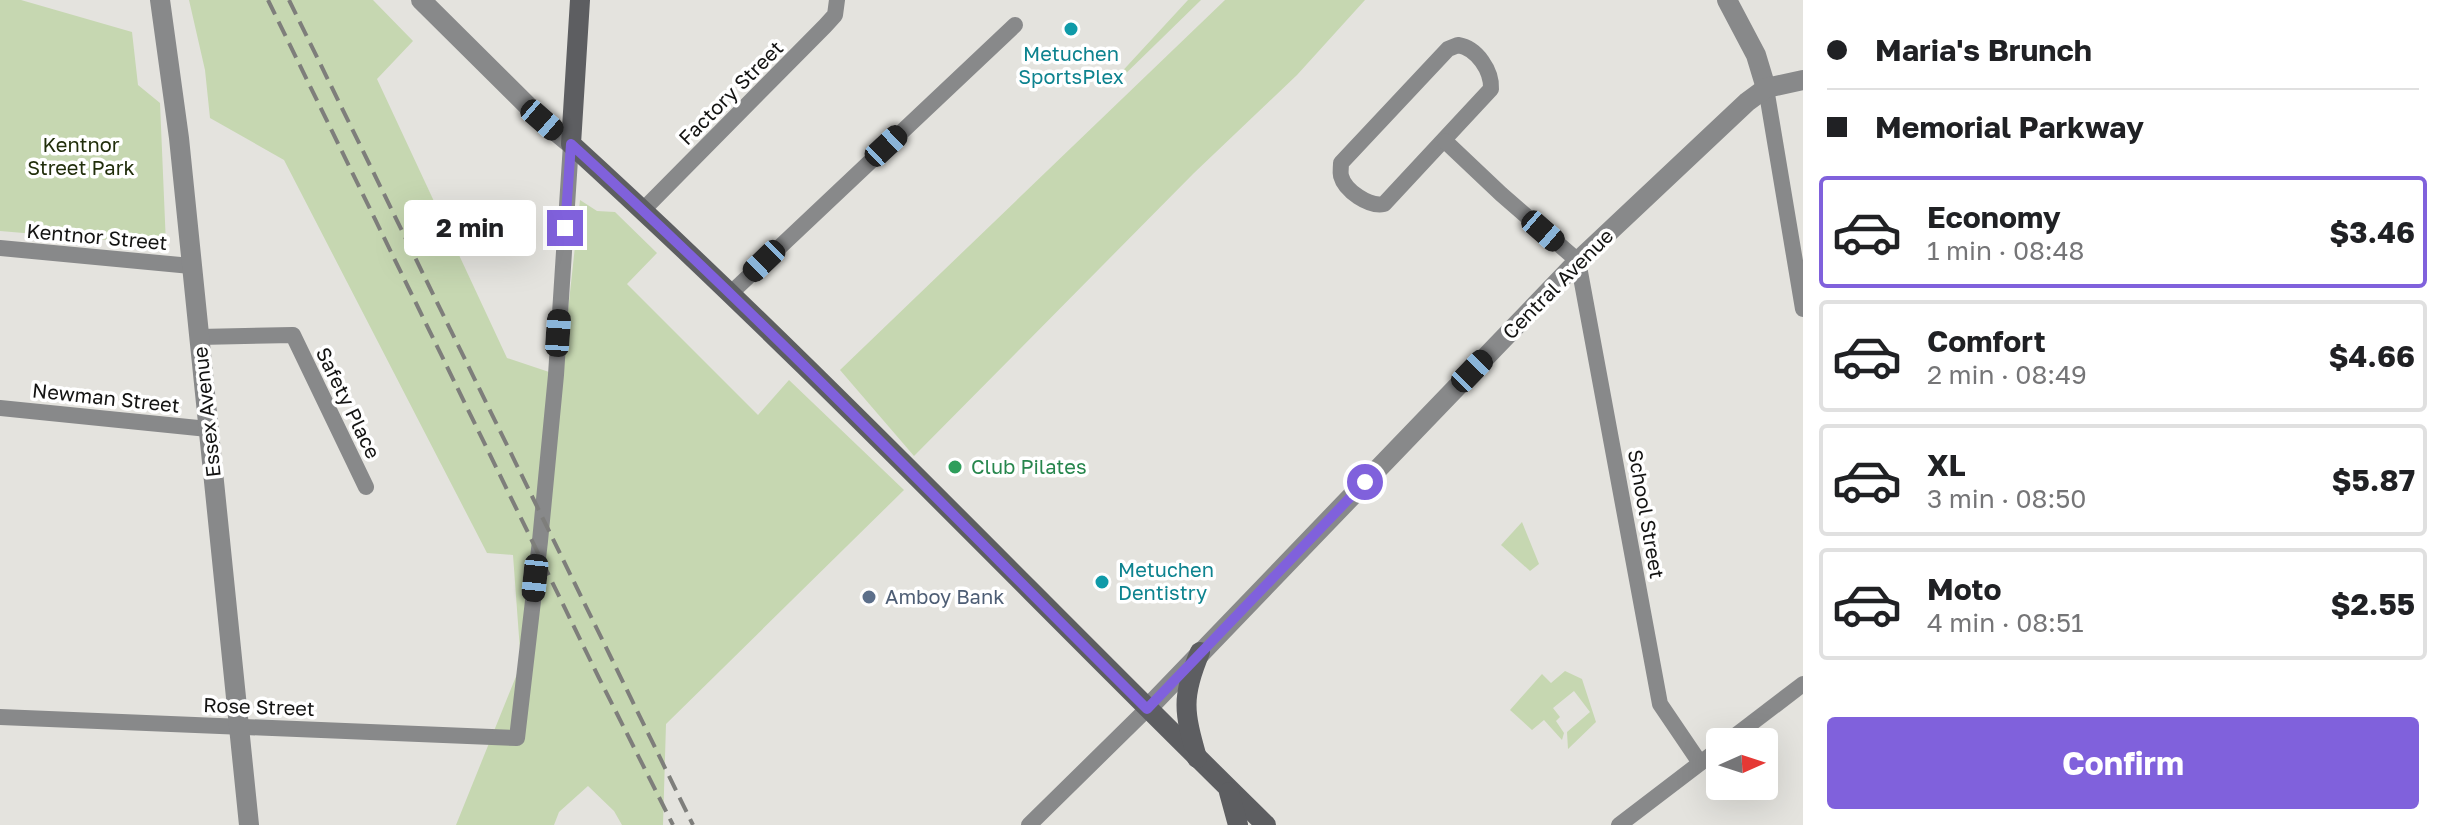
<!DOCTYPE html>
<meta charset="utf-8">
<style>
:root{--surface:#fff;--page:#f6f6f6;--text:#202124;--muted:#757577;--line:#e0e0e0;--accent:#8061dc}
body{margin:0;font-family:"Golos Text",sans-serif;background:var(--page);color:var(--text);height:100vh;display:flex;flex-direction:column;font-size:30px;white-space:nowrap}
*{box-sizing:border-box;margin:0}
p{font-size:26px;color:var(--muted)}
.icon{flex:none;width:44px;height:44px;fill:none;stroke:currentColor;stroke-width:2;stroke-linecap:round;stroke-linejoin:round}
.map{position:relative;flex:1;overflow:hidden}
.panel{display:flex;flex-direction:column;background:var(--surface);width:640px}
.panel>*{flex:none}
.hud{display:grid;align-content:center;height:176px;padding:0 24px;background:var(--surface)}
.needle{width:52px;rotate:87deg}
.controls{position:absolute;left:1706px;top:728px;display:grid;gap:16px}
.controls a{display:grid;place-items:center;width:72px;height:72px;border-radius:8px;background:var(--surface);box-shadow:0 8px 32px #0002;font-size:40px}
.end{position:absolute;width:36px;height:36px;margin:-18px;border:10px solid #8061dc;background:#fff;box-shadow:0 0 0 4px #fff}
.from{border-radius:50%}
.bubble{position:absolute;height:56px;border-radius:8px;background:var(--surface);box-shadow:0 8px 32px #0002;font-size:26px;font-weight:700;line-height:56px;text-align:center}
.car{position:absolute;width:24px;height:48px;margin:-24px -12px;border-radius:10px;box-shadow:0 0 6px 2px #0007;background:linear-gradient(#222 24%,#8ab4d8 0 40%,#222 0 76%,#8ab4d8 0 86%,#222 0)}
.hud b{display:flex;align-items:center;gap:28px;height:76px;font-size:30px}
.hud b+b{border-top:2px solid var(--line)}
.hud i{width:20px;height:20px;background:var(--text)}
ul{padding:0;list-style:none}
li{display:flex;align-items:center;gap:24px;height:112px;margin:0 16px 12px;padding:0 8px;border:4px solid var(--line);border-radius:8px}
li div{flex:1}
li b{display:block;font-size:30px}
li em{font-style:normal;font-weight:700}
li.selected{border-color:var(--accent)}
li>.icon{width:72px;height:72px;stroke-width:1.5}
.action{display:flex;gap:16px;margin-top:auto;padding:16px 24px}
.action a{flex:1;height:92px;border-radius:8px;background:var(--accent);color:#fff;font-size:32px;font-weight:700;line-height:92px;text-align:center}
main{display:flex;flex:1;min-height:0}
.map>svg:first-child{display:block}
.green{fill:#c6d7b1}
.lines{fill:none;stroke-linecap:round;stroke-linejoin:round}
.minor{stroke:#88898a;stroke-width:16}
.tertiary{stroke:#88898a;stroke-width:20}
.secondary{stroke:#5d5e61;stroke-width:20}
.rail{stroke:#7e7e7b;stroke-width:4;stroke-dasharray:16 8;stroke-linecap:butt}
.route{stroke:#8061dc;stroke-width:10}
.culture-dot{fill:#0f9aa8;stroke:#fff;stroke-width:3}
.leisure-dot{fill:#2e9e5b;stroke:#fff;stroke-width:3}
.service-dot{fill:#5c6f8a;stroke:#fff;stroke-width:3}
.labels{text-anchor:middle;stroke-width:7;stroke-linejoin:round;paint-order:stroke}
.culture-label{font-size:20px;fill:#0d838f;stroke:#fff}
.street-label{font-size:20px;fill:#131312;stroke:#fff}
.park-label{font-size:20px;fill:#212e0b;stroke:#fff}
.leisure-label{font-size:20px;fill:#27864d;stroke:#fff;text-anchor:start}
.service-label{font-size:20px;fill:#4e5e75;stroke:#fff;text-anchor:start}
</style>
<main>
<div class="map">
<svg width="1803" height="825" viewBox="0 0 1803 825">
<rect width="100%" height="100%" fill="#e4e3de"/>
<g class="green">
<path d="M0,0H21L132,32L138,85L160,103L166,245L0,231Z"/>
<path d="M189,0H373L413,41L377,79L507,358L561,376L580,200L597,211L615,212L657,253L627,284L758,415L789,380L904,490L666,724L663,825H622L614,811L588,786L559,812L554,825H456L521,664L513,555L487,553L284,160L210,118L205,70Z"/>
<path d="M1188,0H1201L1115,84L1104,74L1107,70L1116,78Z"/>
<path d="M1225,0H1365L1297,75L1194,173L914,456L840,370Z"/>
<path d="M1522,522L1539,564L1530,571L1501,545Z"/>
<path d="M1565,671L1582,679L1596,722L1568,749L1567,732L1590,712L1574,691L1553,708L1560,717L1556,721L1564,733L1562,740L1544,720L1532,730L1510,710L1542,674L1551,683Z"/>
</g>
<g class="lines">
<g class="minor">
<path d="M1458,45C1477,48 1492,71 1491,89L1384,204C1369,207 1345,191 1341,176C1340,172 1341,168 1341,163L1448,49Z"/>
<path d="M1766,88L1803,309"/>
<path d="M1445,141L1501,194L1578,261L1660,704L1700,763"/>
<path d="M643,210L825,26L835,15L837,0"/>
<path d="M0,248L191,266"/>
<path d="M731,293L1015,25"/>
<path d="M199,337L293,335L366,487"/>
<path d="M0,408L208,429"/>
<path d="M0,717L517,738L540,541L556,375L571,144"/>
<path d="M1727,742L1803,684"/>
<path d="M1029,825L1147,709"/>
<path d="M1619,825L1720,748"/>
</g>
<g class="tertiary">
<path d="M160,0L179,138L249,825"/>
<path d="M421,0L542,120L571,144"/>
<path d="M1727,0L1756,55L1766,88"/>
<path d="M1147,709L1578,261L1747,102L1766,88L1803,80"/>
</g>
<g class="secondary">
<path d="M580,0L571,144C811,363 1034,598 1266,825"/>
<path d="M1197,758C1184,712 1181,697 1200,652"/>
<path d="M1229,792L1238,825"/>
</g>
<g class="rail">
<path d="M268,0L599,678L673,825"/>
<path d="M289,0L693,825"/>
</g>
</g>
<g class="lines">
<path class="route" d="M565,228L571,144C770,325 956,519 1147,709L1365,482"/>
</g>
<g class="culture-dot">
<circle cx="1071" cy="29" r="8"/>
<circle cx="1102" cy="582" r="8"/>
</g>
<circle class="leisure-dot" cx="955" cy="467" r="8"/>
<circle class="service-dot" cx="869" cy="597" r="8"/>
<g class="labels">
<g class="culture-label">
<text x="1071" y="61">Metuchen<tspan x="1071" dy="23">SportsPlex</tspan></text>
<text x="1118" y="577" text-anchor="start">Metuchen<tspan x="1118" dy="23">Dentistry</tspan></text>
</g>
<g class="street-label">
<text transform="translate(731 93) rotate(-45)" y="7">Factory Street</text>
<text transform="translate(97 237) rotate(5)" y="7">Kentnor Street</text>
<text transform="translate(1558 284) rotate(-45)" y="7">Central Avenue</text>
<text transform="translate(106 398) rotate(6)" y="7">Newman Street</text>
<text transform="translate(348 403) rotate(64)" y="7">Safety Place</text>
<text transform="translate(207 412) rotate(-96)" y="7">Essex Avenue</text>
<text transform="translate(1646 514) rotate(80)" y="7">School Street</text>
<text transform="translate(259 707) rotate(2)" y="7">Rose Street</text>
</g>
<g class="park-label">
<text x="81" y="152">Kentnor<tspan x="81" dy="23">Street Park</tspan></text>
</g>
<g class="leisure-label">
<text x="971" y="474">Club Pilates</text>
</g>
<g class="service-label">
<text x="885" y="604">Amboy Bank</text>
</g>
</g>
</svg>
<div class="controls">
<a><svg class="needle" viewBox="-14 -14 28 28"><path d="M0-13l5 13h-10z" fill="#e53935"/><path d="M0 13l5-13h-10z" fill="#757577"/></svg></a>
</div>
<i class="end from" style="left:1365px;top:482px"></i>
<i class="end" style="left:565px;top:228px"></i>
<div class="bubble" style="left:404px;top:200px;width:132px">2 min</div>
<i class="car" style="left:542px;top:120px;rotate:131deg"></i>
<i class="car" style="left:886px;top:146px;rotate:47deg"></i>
<i class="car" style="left:1543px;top:231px;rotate:131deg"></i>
<i class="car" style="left:764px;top:261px;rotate:226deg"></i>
<i class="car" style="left:558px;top:333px;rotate:4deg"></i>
<i class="car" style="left:1472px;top:371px;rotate:44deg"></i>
<i class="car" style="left:535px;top:578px;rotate:186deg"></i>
</div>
<section class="panel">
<div class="hud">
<b><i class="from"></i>Maria's Brunch</b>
<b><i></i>Memorial Parkway</b>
</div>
<ul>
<li class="selected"><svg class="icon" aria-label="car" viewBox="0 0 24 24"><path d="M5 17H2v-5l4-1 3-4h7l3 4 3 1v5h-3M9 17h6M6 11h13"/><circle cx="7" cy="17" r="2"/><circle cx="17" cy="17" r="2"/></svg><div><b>Economy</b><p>1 min · 08:48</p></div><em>$3.46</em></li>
<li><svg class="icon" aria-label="car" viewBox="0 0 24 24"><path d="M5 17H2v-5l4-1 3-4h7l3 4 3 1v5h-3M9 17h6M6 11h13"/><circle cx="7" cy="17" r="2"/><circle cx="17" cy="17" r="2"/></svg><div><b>Comfort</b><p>2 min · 08:49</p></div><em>$4.66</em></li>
<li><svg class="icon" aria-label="car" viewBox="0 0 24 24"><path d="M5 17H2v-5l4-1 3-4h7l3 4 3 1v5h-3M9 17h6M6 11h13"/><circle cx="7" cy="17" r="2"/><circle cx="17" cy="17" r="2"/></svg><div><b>XL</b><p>3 min · 08:50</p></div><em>$5.87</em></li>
<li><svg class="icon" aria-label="car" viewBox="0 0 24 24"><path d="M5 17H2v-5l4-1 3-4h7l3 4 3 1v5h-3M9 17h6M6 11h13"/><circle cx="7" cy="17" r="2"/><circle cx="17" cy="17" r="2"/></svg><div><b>Moto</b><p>4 min · 08:51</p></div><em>$2.55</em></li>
</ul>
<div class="action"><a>Confirm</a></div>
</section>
</main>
